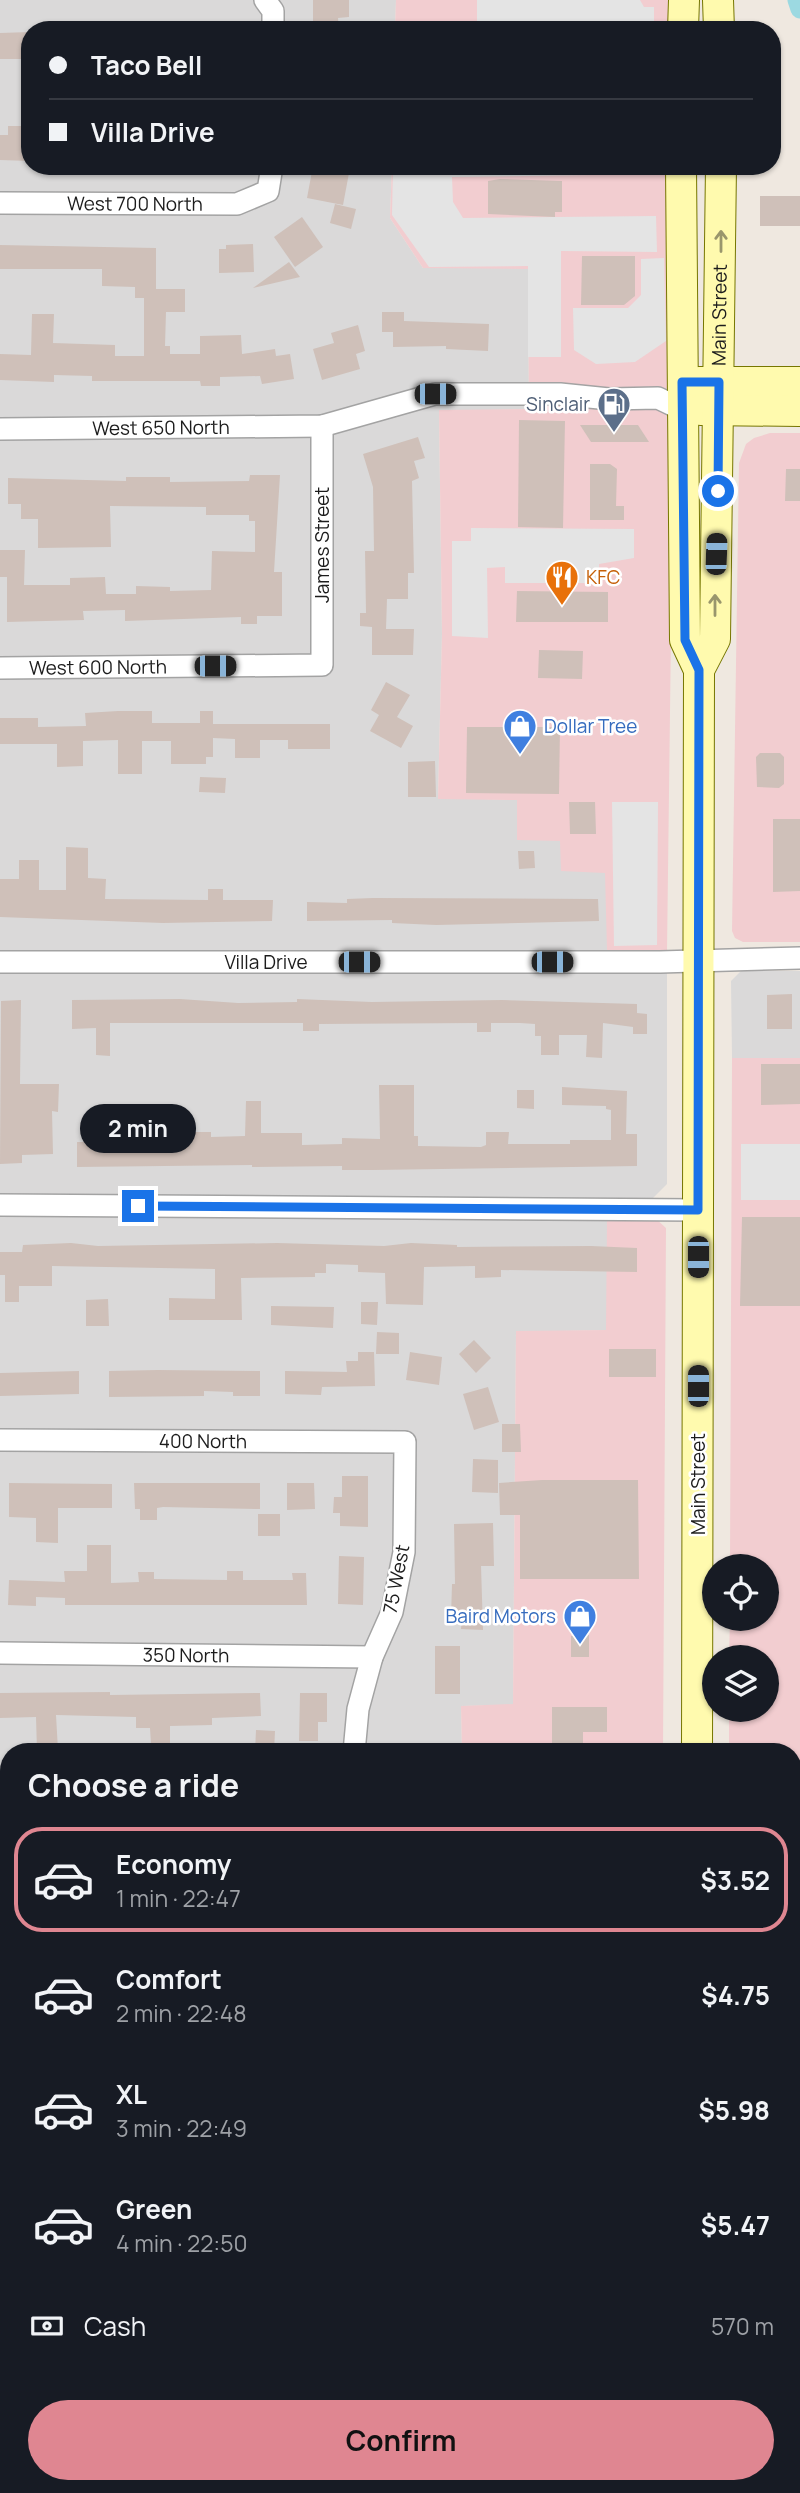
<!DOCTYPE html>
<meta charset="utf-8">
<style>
:root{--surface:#171b24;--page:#20242c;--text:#f1f3f6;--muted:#9ea1a6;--line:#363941;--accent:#df8691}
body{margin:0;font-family:Manrope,sans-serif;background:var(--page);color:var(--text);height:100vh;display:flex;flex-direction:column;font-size:26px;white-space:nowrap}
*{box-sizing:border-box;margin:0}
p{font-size:23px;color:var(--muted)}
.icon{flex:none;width:38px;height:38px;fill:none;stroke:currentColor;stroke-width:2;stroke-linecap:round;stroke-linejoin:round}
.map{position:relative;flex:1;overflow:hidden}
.side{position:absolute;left:0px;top:1743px;width:802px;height:751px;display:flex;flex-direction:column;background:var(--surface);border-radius:28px 28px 0 0;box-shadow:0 2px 5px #0004}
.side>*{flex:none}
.hud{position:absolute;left:21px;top:21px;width:760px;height:154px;border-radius:28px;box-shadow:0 2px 5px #0004;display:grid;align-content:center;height:154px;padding:0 28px;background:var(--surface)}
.controls{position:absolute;left:702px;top:1554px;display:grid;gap:14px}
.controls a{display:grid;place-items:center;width:77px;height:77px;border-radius:50%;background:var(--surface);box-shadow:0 2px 5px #0004;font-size:35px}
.end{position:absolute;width:32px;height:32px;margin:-16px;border:9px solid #1a73e8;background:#fff;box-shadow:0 0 0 4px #fff}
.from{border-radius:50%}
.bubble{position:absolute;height:49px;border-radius:24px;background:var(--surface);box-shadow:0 2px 5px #0004;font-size:23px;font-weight:700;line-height:49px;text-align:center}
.car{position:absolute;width:21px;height:42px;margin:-21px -10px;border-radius:9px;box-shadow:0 0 5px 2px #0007;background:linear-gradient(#222 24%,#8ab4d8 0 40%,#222 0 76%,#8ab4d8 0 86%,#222 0)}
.hud b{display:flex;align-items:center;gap:24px;height:66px;font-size:26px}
.hud b+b{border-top:2px solid var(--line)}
.hud i{width:18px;height:18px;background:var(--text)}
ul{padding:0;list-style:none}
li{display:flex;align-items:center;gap:21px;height:105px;margin:0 14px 10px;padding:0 14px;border:4px solid transparent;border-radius:28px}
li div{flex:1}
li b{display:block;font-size:26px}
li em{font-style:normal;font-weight:700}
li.on{border-color:var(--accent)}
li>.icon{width:63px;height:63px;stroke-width:1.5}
h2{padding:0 28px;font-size:32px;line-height:84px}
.pay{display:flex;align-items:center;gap:18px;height:77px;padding:0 28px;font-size:26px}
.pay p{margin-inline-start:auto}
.primary-button{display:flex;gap:14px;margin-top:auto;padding:14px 28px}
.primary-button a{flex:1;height:80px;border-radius:42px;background:var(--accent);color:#111;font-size:28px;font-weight:700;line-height:80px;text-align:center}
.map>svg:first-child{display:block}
.residential{fill:#dad9d9}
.commercial{fill:#f2cdd0}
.parking{fill:#e4e4e4}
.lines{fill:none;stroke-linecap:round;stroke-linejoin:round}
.canal{stroke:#9cd9e1;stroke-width:19}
.building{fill:#cfc0b9}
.street-casing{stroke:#a3a3a3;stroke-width:24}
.secondary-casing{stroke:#767600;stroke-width:32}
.street{stroke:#fff;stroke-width:21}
.secondary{stroke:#fffaae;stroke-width:30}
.oneway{stroke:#99966c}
.route{stroke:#1a73e8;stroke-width:9}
.labels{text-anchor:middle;stroke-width:5;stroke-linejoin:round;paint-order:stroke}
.street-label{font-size:19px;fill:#1c1c1c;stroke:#fff}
.service-label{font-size:19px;fill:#4e5e75;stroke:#fff;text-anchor:end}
.food-label{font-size:19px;fill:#c56008;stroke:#fff;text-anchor:start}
.shop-label{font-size:19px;fill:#366cbe;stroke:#fff;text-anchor:start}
</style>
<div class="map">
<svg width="800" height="2493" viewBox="0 0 800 2493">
<rect width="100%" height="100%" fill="#efe8e0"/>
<g class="residential">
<path d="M0,0H396L395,30H30V166H392L390,218L423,268H528L529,409L439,411L442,634L438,798L518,800L561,840L605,872L667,952V1184L653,1198L608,1203L607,1330L516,1332L513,1705L461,1706L462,1752H9V1839H0Z"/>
<path d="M741,971H800V1058H732L731,981Z"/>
<path d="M800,1970V2048H793V1981Z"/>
<path d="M793,2079H800V2224H797L793,2183Z"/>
<path d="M0,2177H9V2485H439V2493H0Z"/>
</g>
<g class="commercial">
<path d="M396,0H671V30H395Z"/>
<path d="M392,166H672L673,474L667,952L607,951L605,873L561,871L560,841L517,840V800L438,799L442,634L439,410L529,409L528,269L423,268L390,218Z"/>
<path d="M770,433H800V942H743L735,938L732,931L739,463L746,444L754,438Z"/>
<path d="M732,1058H800V1865H793V1752H729V1710H766V1657H729L730,1619H766V1566H730Z"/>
<path d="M607,1218H655L666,1228L663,1752H462L461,1706L513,1704L516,1331L606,1330Z"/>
<rect x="439" y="2485" width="221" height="8"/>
</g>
<g class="parking">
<path d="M477,0H640L644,7H654V29L477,30Z"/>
<path d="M393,166H600L593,175L452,177L453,202L463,218L656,216L657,252L561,251V357H528V266L429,267L392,215Z"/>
<path d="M664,258L666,341L635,362L596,364L574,350L573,308H628L641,295V259Z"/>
<path d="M471,528L634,529V558L599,564V583H505V567L487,568L488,638L452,636V541H471Z"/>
<path d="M612,802H658L657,945L614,946Z"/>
<rect x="741" y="1144" width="59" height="56"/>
<path d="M0,1912H9V2141L0,2142Z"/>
</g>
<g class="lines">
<path class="canal" d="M797,0L800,9"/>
</g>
<g class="building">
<path d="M313,0H349V17L338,18L339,30H313Z"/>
<path d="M30,32V59H0V33Z"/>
<path d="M8,126H30V161L0,160V135H8Z"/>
<path d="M313,166L349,173L343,205L307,198Z"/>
<path d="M500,179L562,181V212H555V217L488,214V181Z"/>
<rect x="760" y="196" width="40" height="30"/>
<path d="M335,204L356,209L351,229L330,223Z"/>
<path d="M302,217L323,247L295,267L274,237Z"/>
<path d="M253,244L254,272L219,273V249H226V245Z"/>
<path d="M0,245L156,248V289H185V312H166L165,346H170V354H200V336L241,335L242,354L275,349L276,356L290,354L294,379L262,384L260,376L220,377V386H201L200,381H92V376L54,375V382L0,380V354L31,355L32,314H54L53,343L115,345V356H144V298H135V287L102,286V269H0Z"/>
<path d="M582,256H635V296L624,305H581Z"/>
<path d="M289,262L300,277L253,288Z"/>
<path d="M382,312H404V321L489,324L488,351L446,349V346L393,347V332H382Z"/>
<path d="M358,325L365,351L356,354L360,369L322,380L313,349L334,343L331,333Z"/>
<path d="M519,420L565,421L563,528L518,527Z"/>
<path d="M580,425H638L649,442H591Z"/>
<path d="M418,437L425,458L414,461L419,478L412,481L414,573H408V599H387L386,629H414L413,655H372V627L360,626V613H366L365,551H374L373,487L363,454Z"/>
<path d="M590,464H610L617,469L616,506H624V520H590Z"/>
<path d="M786,469H800V501H785Z"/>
<path d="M250,475H280L274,572H282V616H257V624H241V617L125,621V610L83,611L84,620L7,622V577H0V550H25L24,585H70V578L105,577L106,594H136V586L170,587V591L211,590L212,551L255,552V521H249V515H206V507L110,506L111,547L38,548V519H21V504H8V478L126,481V477H170V482L249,481Z"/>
<path d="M517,591L608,592V622H516Z"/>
<path d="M539,650L583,651L582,679L538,678Z"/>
<path d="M386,682L410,695L397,717L413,726L401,748L370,731L379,715L371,710Z"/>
<path d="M118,711H152V723H200V711H213V724H330V749H288V740H260V758H235V739L213,738V757H206V764H171V741H142V774H118V740L83,741V766L57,767V744H0V718H38V727L86,726L85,713Z"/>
<path d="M467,727H560L559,794L466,793Z"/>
<path d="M760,753H780L784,757V784L779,788L757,787L756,757Z"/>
<path d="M435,761L436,797H408V762Z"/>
<path d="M200,777L226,778L225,793L199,792Z"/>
<path d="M569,802H595L596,834H570Z"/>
<path d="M773,819H800V891L773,892Z"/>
<path d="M66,847L88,848V878L106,879L105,899L208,900V889H223V900H273L272,921L163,923L0,917V879H19V860H39V890H66Z"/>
<path d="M518,851H534L535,868L519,869Z"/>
<path d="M373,898L598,899L599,921L436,925L392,923V920L307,921V902L347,903V899Z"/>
<path d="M792,994V1029H767V995Z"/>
<path d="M180,999L238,1003L297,1002V999L372,1002L502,1000L637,1004V1013L647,1014V1034H633V1027L603,1023L602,1058L586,1057L587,1035H559V1055H541V1036H535V1024L520,1023H491V1032H477V1023L319,1024V1031H303V1023H110V1056L96,1055V1028L72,1029V1000Z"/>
<path d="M21,1000L20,1084H59L58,1112L52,1111L53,1154L22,1155V1163L0,1164L1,1001Z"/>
<path d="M761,1064H800V1104L761,1105Z"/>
<path d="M379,1085H414V1136H418V1146L481,1147L486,1145V1132H509L508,1144H570V1140H611V1110L606,1109V1106L562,1105V1087L627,1091L626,1134H637V1166L373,1170H342V1166L252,1167V1165L77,1167V1142H104V1145L180,1144V1132H211V1137L245,1136L246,1101H261V1133H302V1145L342,1144V1138L380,1139Z"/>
<path d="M517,1090H534V1109L517,1108Z"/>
<path d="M742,1217H800V1306H740Z"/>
<path d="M71,1243L98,1246L277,1243L384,1246L411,1243L457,1245V1247L591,1246L637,1248V1272L501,1270V1277L475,1278V1266L424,1267L423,1305L386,1304L385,1273L358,1272V1265L326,1264V1273H315V1277L241,1278L242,1320H169V1298L215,1299V1269L52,1266V1286H19V1302H5V1275H0V1252H22L23,1245Z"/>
<path d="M108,1299L109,1326H86V1300Z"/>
<path d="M361,1302H378L377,1325L361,1324Z"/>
<path d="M271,1306L334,1307L333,1328L271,1325Z"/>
<path d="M377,1332L399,1333V1354H376Z"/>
<path d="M474,1340L491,1358L476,1373L459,1354Z"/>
<rect x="609" y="1349" width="47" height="28"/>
<path d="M358,1352H374L375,1386L322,1387L321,1395L285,1394V1371L347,1372L346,1361H358Z"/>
<path d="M410,1352L442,1357L439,1385L406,1380Z"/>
<path d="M158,1370L260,1371V1396H233V1392L204,1391V1396L109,1397V1371Z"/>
<path d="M79,1371V1394L0,1396V1373Z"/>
<path d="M488,1387L499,1422L474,1430L463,1394Z"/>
<path d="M502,1424H520L521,1452H502Z"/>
<path d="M473,1459L498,1460V1493L472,1492Z"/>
<path d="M342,1476H368V1527L340,1526V1513H333L334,1497H342Z"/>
<path d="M542,1480H638L639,1579H520V1515H500L499,1483Z"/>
<path d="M9,1483L112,1484V1508H58V1543L36,1542V1518L9,1517Z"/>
<path d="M134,1483H260V1509L163,1507L157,1508V1520H140V1509H135Z"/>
<path d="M287,1483H314L315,1509L287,1510Z"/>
<rect x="258" y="1514" width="22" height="22"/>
<path d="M493,1523L494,1566H481L483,1630L461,1629L462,1617H451L452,1584H455L454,1524Z"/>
<path d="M87,1545H111V1583L139,1582L138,1572H154V1579L227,1580V1571H243V1580H293L292,1573H306L307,1605H65V1598L36,1597V1606L8,1605L9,1580L65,1582L64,1571H87Z"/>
<path d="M339,1556L364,1557L363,1605L338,1604Z"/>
<path d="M589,1635V1657H571V1636Z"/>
<rect x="435" y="1646" width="25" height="48"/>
<path d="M110,1692V1695L260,1693L261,1716L212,1718V1725L170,1726V1744H151L150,1728H136V1717L56,1715L58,1750L37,1751L36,1717L0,1718V1693Z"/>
<path d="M300,1693H327V1722H318V1741H299Z"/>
<path d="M552,1707H607V1732H583V1752H552Z"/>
<path d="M256,1730L275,1731L274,1752H255Z"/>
</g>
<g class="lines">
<defs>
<g id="street">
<path d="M265,0L273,11V30"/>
<path id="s1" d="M0,203L237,204L268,191L272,166"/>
<path id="s2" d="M0,429L322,426L435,394H560L609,399L658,398L683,410"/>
<path id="s3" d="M0,668L322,665V426"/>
<path id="s4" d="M0,962H660L800,958"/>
<path d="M0,1205L698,1210"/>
<path id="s5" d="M0,1440L405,1442L404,1552L392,1612L372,1657L358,1709L354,1752"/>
<path id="s6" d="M0,1653L372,1657"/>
<path d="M0,1855H9"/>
<path d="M793,1882H800"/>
<path d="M0,1900H9"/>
<path d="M793,2151H800"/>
<path d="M0,2169H9"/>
</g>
<g id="secondary">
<path d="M718,0L719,30"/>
<path d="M683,30L684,0"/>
<path d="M681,166L685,640L699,670L697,1752"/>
<path d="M699,382H800"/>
<path d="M701,410L800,411"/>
<path id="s7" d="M699,670L715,639L721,166"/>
<path d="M0,1880H9"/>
<path d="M695,2493V2485"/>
</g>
</defs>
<use href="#street" class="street-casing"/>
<use href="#secondary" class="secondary-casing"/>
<use href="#street" class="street"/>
<use href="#secondary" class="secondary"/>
</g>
<defs><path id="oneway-shaft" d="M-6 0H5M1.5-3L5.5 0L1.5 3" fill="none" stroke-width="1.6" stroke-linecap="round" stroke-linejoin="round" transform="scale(1.75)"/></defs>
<g class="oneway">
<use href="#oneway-shaft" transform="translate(721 241) rotate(-90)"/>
<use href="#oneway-shaft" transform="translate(715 605) rotate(-90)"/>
</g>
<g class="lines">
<path class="route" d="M138,1206L698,1210L699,670L685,640L682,382H719L718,491"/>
</g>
<defs>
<symbol id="fuel-pin" viewBox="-11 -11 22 30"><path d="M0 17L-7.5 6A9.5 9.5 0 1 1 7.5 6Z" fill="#5c6f8a" stroke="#fff"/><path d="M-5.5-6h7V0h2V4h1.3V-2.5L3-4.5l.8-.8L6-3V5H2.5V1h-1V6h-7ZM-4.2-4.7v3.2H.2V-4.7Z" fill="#fff"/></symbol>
<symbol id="restaurant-pin" viewBox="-11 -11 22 30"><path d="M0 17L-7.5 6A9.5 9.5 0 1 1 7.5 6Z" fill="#e8710a" stroke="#fff"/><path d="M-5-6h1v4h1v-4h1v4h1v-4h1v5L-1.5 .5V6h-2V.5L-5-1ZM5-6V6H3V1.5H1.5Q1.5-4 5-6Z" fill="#fff"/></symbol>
<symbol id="shop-pin" viewBox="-11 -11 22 30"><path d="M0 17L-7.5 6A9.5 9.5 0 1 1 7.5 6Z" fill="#3f7fe0" stroke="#fff"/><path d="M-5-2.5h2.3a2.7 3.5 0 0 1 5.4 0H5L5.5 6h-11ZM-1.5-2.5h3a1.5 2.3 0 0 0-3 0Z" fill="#fff"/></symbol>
</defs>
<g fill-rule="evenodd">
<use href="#fuel-pin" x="595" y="385" width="38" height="52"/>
<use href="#restaurant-pin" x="543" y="558" width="38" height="52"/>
<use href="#shop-pin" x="501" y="707" width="38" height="52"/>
<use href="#shop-pin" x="561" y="1597" width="38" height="52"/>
</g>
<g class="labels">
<g class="street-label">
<text dy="7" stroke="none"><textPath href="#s1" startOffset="135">West 700 North</textPath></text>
<text dy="7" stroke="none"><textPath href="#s7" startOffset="359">Main Street</textPath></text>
<text dy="7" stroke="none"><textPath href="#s2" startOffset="161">West 650 North</textPath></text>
<text transform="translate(322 545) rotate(-90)" y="7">James Street</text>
<text dy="7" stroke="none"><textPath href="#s3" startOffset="98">West 600 North</textPath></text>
<text dy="7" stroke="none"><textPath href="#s4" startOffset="266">Villa Drive</textPath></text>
<text dy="7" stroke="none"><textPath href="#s5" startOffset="203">400 North</textPath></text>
<text transform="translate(698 1484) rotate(-90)" y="7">Main Street</text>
<text transform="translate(396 1579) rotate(-79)" y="7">75 West</text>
<text dy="7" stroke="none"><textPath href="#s6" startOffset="186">350 North</textPath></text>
</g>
<g class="service-label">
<text x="590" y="411">Sinclair</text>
</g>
<g class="food-label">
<text x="586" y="584">KFC</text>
</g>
<g class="shop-label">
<text x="544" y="733">Dollar Tree</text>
<text x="556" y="1623" text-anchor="end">Baird Motors</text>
</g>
</g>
</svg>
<div class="controls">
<a><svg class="icon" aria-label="locate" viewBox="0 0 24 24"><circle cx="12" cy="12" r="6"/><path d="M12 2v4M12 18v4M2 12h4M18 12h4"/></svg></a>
<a><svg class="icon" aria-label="layers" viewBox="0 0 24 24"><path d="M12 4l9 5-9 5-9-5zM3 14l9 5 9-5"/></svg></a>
</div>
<i class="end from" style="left:718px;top:491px"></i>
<i class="end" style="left:138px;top:1206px"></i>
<div class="bubble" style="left:80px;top:1104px;width:116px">2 min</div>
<i class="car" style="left:435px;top:394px;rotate:90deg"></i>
<i class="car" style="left:716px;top:554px;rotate:2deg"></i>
<i class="car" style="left:215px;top:666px;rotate:90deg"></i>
<i class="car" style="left:359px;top:962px;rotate:90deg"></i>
<i class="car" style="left:552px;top:962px;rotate:90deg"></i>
<i class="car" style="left:698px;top:1257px;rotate:180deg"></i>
<i class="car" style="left:698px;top:1386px;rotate:0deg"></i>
<div class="hud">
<b><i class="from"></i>Taco Bell</b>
<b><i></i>Villa Drive</b>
</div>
<section class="side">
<h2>Choose a ride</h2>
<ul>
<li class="on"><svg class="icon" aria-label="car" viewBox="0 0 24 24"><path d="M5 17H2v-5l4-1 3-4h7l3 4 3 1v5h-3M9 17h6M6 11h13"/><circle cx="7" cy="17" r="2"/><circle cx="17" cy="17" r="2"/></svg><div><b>Economy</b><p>1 min · 22:47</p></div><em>$3.52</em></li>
<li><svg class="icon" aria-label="car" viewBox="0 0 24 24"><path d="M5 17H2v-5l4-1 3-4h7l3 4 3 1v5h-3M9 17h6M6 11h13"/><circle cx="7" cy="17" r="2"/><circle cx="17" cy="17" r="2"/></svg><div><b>Comfort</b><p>2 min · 22:48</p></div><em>$4.75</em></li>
<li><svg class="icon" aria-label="car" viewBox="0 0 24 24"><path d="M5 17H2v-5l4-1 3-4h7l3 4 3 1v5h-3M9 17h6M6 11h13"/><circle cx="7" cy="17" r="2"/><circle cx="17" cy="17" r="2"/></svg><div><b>XL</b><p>3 min · 22:49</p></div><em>$5.98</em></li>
<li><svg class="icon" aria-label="car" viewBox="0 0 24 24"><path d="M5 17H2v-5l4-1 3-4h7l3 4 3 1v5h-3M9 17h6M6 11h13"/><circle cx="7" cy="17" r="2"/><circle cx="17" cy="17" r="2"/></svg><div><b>Green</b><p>4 min · 22:50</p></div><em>$5.47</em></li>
</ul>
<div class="pay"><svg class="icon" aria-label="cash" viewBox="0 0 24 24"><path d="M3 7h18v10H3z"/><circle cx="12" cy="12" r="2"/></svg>Cash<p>570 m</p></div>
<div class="primary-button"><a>Confirm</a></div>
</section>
</div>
